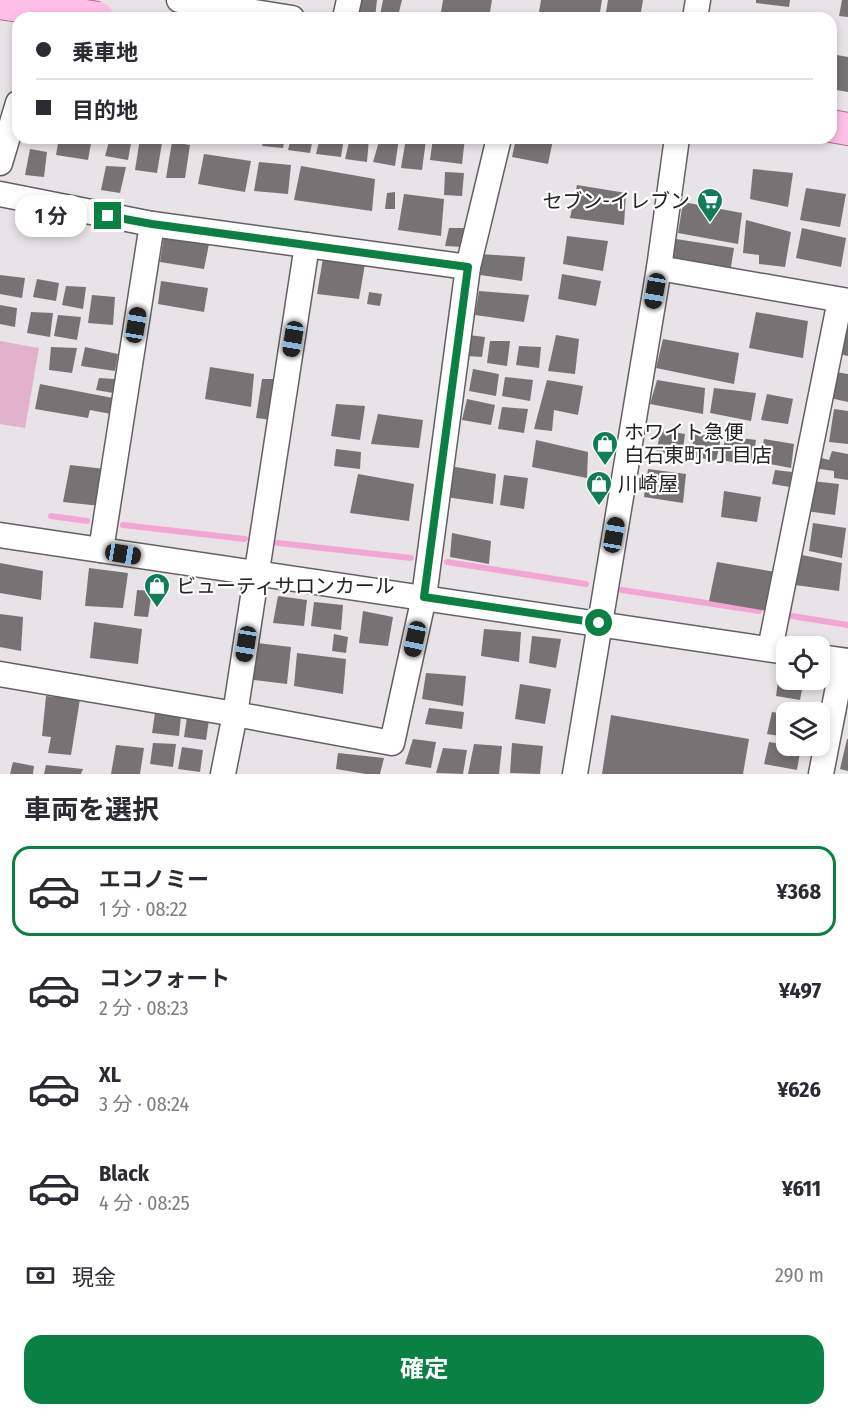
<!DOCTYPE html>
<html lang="ja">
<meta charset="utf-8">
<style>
:root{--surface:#fff;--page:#f2f2f3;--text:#2b2b33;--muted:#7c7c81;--line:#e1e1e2;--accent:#0b8043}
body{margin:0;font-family:"Fira Sans Condensed","Noto Sans JP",sans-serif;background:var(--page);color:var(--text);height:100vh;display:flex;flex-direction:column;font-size:22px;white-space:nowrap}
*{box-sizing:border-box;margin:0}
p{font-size:20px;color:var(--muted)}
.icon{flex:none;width:33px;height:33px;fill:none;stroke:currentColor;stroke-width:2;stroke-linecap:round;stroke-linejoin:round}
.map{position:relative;height:774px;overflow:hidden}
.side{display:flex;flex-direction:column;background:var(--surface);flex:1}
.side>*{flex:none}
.guide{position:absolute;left:12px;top:12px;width:825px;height:132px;border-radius:18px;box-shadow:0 3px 9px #0003;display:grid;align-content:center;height:132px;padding:0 24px;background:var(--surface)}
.controls{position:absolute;left:776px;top:636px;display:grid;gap:12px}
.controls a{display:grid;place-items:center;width:54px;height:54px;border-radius:12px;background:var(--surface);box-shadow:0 3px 9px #0003;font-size:30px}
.end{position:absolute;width:27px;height:27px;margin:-14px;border:8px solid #0b8043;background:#fff;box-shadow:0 0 0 3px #fff}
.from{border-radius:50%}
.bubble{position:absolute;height:42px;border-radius:18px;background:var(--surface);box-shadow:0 3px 9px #0003;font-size:20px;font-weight:700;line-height:42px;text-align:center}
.car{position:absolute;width:18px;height:36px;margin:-18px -9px;border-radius:8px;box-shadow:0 0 4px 2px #0007;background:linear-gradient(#222 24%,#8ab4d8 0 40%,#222 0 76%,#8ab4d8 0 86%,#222 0)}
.guide b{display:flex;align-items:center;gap:21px;height:57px;font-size:22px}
.guide b+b{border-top:2px solid var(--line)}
.guide i{width:15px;height:15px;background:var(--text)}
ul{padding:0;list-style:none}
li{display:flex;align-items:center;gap:18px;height:90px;margin:0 12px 9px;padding:0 12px;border:3px solid transparent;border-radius:18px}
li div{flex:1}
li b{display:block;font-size:22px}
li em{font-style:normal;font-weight:700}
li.active{border-color:var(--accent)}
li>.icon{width:54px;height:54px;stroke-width:1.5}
h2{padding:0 24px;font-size:27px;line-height:72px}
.pay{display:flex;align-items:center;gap:15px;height:66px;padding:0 24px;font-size:22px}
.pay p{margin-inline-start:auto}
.cta{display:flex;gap:12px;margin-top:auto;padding:12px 24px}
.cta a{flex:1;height:69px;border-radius:18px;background:var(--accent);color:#fff;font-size:24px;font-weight:700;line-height:69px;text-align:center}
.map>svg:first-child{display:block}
.green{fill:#e2b2cd}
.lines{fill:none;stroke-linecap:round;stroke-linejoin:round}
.stream{stroke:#f3a6d3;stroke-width:6}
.building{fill:#777375}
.minor-casing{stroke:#646062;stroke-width:27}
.major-casing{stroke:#b16c96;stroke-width:34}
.minor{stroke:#fff;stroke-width:24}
.major{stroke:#febfe6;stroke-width:32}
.major-bridge-casing{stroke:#b16c96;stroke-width:34;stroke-linecap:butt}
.major-bridge{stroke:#febfe6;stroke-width:32}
.route{stroke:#0b8043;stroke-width:8}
.labels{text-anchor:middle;stroke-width:4.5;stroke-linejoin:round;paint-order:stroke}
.poi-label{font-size:20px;fill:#232122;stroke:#fff;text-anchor:start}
</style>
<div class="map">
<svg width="848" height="774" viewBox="0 0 848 774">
<rect width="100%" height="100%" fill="#e8e3e6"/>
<path class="green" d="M0,341L39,348L25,428L0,424Z"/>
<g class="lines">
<g class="stream">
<path d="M51,516L87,521"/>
<path d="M123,525L245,539"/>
<path d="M278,543L411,558"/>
<path d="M447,562L586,584"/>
<path d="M622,590L759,611"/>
<path d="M792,616L848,625"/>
</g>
</g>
<g class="building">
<path d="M357,0H377L375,18H354Z"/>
<path d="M383,0H402L398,16L380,15Z"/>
<path d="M443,0H492L489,18H440Z"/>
<path d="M541,0H602L599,18H538Z"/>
<path d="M608,0H643L640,18H605Z"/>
<path d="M756,0H790L789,7L756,3Z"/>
<path d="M842,0H848V17L839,16Z"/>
<path d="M764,13L787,17V18H763Z"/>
<path d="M831,54L848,57V92L831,89Z"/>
<path d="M59,138H92L88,160L56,155Z"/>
<path d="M110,138H132L128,160L105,156Z"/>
<path d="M140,138L162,143L157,173L135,170Z"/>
<path d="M213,138H230L229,142Z"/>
<path d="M239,138H259L258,143L238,142Z"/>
<path d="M264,138H285L283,148L262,146Z"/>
<path d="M291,138H313L310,153L288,150Z"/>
<path d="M320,138H344L341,157L316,154Z"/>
<path d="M350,138H369L367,162L345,159Z"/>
<path d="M380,138H399L395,166L373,162Z"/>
<path d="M406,138L426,140L422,170L401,168Z"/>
<path d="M433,138H465L462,164L430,160Z"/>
<path d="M516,138L553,140L548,164L512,157Z"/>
<path d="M172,142L190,145L185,178H166Z"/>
<path d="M30,149L47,152L44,177L25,175Z"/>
<path d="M204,154L251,161L245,192L198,184Z"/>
<path d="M259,162L291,165L288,194L254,191Z"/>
<path d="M106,166L126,167L120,193L101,190Z"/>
<path d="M301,166L375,179L372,211L294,200Z"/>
<path d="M753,169L793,173L788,207L750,199Z"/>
<path d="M445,172L464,173L462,196L444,195Z"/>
<path d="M577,185L626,193L624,225L570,218Z"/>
<path d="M806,188L846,194L840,227L800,220Z"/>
<path d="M395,192V209H385L387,193Z"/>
<path d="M404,194L444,199L441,236L398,230Z"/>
<path d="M683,202L742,213L738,244L678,233Z"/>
<path d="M746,220L791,232L785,267L759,264V255L743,253Z"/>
<path d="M449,228H464L463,247L445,246Z"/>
<path d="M802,228L846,238L841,267L796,258Z"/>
<path d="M164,235L210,239L204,269L160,262Z"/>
<path d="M567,236L608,241L603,271L563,264Z"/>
<path d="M676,239L734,248L730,273L673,262Z"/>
<path d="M481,254L525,257L522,281L480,275Z"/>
<path d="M323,258L365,264L359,299L317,294Z"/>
<path d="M562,274L601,281L596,306L558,299Z"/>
<path d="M0,275L25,278L22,298L0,294Z"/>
<path d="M37,279L59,283L56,301L33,297Z"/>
<path d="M161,281L208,288L204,312L158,304Z"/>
<path d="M66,286L86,287L83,309L62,305Z"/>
<path d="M479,291L529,295L524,322L475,315Z"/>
<path d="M369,292L382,294L380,306L367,304Z"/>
<path d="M92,295L115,297L113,325L88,323Z"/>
<path d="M0,305L17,308L15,327L0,324Z"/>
<path d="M31,312L53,313L50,337L27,333Z"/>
<path d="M756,312L808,321L803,358L749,348Z"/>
<path d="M58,315L81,317L77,340L54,336Z"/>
<path d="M840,325L848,326V356L835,353Z"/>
<path d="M469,335L485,337L482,357L466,356Z"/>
<path d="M556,335L579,339L575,374L548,371Z"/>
<path d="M663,339L739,353L734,384L656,368Z"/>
<path d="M490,341H510L507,366L487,363Z"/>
<path d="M519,346L541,347L539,368L516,365Z"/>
<path d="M51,347L77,348L72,373L49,370Z"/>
<path d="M85,347L118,354L115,371L81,366Z"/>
<path d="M210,367L254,374L251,407L205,399Z"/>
<path d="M473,369L499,374L496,396L469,391Z"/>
<path d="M835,372L848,374V402L830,398Z"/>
<path d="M505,377L533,380L530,401L502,396Z"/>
<path d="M99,378L115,379L113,393L96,390Z"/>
<path d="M262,379H275L273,420L256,418Z"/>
<path d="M547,380L583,386L578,415L554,410L552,431L534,429Z"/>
<path d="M657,380L705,388L703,414L650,404Z"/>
<path d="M40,384L113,398L111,414L90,410L88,418L35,409Z"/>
<path d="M714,388L756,393L751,421L710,413Z"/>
<path d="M767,394L793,399L788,424L761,420Z"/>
<path d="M467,399L495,405L491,425L462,420Z"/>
<path d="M336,404L365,406L360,440L331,436Z"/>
<path d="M502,407L528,409L524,433L498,429Z"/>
<path d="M834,409L848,411V444L829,442Z"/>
<path d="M378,414L423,420L419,448L371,444Z"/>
<path d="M661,430L685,434L682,456L656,452Z"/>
<path d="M695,434L721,438L716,461L690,456Z"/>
<path d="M726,436L756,440L752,465L720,460Z"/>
<path d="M764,439L794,444L791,468L760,462Z"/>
<path d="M536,440L588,452L587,478L532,467Z"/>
<path d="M336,449L361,452L360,469L334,466Z"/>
<path d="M832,451L848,454V480L834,478V471L813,468L814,456L829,460Z"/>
<path d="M70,465L105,469L101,506L63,502Z"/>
<path d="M450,466L496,474L493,504L446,497Z"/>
<path d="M648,469L686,474L683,503L644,497Z"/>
<path d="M775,470L792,472L790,487L772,484Z"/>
<path d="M358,474L414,484L409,521L350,513Z"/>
<path d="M504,475L528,478L524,509L500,505Z"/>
<path d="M812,481L839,484L835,515L806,511Z"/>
<path d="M724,491L761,497L757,522L721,517Z"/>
<path d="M813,523L846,528L842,558L809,551Z"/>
<path d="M452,533L491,541L489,564L450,557Z"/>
<path d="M802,555L842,563L839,591L795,585Z"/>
<path d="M717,562L776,572L772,612L709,601Z"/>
<path d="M0,563L43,571L41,600L0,593Z"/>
<path d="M89,568L128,573L123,608L85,606Z"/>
<path d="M137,590L152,591L148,617L134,616Z"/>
<path d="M278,596L307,600L304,626L273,623Z"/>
<path d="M314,602L343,605L341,630L311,626Z"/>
<path d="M363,611L393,617L388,646L359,643Z"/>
<path d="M0,614L23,617L21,651L0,647Z"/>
<path d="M94,622L142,629L138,664L90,658Z"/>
<path d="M484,629L521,632L519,662L481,656Z"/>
<path d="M334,634L348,637L346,653L332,651Z"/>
<path d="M532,636L561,639L556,668L529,663Z"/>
<path d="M257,643L291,647L287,684L253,680Z"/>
<path d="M297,653L346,659L343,694L294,686Z"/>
<path d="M426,673L466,676L463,706L422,699Z"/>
<path d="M779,674L786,675V680H804L800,700L776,696Z"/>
<path d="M520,684L551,689L545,724L515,719Z"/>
<path d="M46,696L80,699L71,755L48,753L51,737L42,736Z"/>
<path d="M429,708L464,712L462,729L425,724Z"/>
<path d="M772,712L786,714V737L767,734Z"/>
<path d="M155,713L181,716L179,736L152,733Z"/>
<path d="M611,715L749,739L743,774H602Z"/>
<path d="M187,717L209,720L206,740L184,737Z"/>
<path d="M413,739L436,742L431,768L405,764Z"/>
<path d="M847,739H848V771L840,769Z"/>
<path d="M769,742L801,747L797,770L764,764Z"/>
<path d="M153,743L176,744L173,767L150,764Z"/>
<path d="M512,743L543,746L540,774L510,773Z"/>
<path d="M474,744L502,746L499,774H468Z"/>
<path d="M116,745L144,748L140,774H111Z"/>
<path d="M182,747L203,750L200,772L178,769Z"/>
<path d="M443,748L467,750L463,774L436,773Z"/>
<path d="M338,753L384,758L380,774H366L336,769Z"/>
<path d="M13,762L34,766L33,774H10Z"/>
<path d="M46,765L83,769L81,774H44Z"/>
</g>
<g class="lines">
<defs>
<g id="minor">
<path d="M179,0L292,18"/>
<path d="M345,18L349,0"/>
<path d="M695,18L698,0"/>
<path d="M0,163L18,103"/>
<path d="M0,194L152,224L468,267"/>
<path d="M659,268L848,301"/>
<path d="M0,535L786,652"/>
<path d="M101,550L152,224"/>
<path d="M770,649L840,300"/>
<path d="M819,657L848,661"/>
<path d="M0,674L235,714L392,743L424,597L468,267L499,138"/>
<path d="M223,774L235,714L307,245"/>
<path d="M575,774L659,268L677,138"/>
<path d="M821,774L843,661"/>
</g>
<path id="major" d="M831,126L848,129"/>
</defs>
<use href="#minor" class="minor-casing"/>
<use href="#major" class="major-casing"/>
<use href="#minor" class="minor"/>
<use href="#major" class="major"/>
<defs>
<path id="major-bridge" d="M0,3L98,18"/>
</defs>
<use href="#major-bridge" class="major-bridge-casing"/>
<use href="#major-bridge" class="major-bridge"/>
</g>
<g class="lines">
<path class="route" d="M108,216L152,224L468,267L424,597L599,623"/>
</g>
<defs>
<symbol id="supermarket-pin" viewBox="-11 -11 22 30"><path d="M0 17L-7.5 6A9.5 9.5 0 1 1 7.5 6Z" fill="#107d58" stroke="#fff"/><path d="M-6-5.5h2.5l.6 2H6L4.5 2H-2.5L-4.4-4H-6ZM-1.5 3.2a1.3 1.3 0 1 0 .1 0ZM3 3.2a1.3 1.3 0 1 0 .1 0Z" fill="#fff"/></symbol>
<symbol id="shop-pin" viewBox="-11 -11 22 30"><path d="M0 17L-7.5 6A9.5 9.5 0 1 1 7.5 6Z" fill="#107d58" stroke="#fff"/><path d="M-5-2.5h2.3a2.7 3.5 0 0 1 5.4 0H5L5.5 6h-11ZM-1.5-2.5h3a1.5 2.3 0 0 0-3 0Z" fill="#fff"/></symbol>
</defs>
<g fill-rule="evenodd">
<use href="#supermarket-pin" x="695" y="186" width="30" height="40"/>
<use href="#shop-pin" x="590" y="429" width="30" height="40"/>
<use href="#shop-pin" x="584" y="469" width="30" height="40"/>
<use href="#shop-pin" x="142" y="571" width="30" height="40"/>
</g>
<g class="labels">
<g class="poi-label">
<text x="690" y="208" text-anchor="end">セブン-イレブン</text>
<text x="624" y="439">ホワイト急便<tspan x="624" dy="23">白石東町1丁目店</tspan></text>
<text x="618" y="491">川崎屋</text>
<text x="176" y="593">ビューティサロンカール</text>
</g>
</g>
</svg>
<div class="controls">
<a><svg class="icon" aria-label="locate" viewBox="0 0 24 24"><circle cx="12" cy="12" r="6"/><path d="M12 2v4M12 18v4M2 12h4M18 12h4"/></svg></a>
<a><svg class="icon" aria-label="layers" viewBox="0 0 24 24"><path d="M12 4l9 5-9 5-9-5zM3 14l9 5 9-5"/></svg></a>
</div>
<i class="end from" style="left:599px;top:623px"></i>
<i class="end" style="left:108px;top:216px"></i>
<div class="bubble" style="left:15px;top:195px;width:72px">1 分</div>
<i class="car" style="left:655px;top:291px;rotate:190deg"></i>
<i class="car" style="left:136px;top:325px;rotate:9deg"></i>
<i class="car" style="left:293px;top:339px;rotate:189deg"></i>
<i class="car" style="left:614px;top:535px;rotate:10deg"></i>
<i class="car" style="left:123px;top:554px;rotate:99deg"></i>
<i class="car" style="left:415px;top:639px;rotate:192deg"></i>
<i class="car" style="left:246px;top:644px;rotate:189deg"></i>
<div class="guide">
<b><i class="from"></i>乗車地</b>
<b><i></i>目的地</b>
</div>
</div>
<section class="side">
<h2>車両を選択</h2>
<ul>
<li class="active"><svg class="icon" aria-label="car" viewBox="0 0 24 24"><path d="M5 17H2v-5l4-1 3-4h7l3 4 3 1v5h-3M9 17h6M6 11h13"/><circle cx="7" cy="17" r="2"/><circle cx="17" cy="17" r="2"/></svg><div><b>エコノミー</b><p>1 分 · 08:22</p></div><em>¥368</em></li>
<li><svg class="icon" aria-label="car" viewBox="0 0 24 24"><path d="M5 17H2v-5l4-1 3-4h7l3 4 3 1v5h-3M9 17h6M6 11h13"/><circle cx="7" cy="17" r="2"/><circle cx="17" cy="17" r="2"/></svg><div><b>コンフォート</b><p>2 分 · 08:23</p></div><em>¥497</em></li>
<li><svg class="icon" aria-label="car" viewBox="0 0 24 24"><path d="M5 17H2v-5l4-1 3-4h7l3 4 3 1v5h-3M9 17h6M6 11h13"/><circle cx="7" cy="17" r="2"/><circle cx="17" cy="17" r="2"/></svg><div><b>XL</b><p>3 分 · 08:24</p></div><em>¥626</em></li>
<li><svg class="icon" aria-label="car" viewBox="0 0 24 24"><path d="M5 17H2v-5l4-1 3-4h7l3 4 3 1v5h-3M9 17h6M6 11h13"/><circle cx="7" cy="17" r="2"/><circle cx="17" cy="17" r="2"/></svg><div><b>Black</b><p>4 分 · 08:25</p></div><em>¥611</em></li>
</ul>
<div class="pay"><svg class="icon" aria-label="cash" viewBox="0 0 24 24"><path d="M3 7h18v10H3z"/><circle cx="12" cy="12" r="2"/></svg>現金<p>290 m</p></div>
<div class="cta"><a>確定</a></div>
</section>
